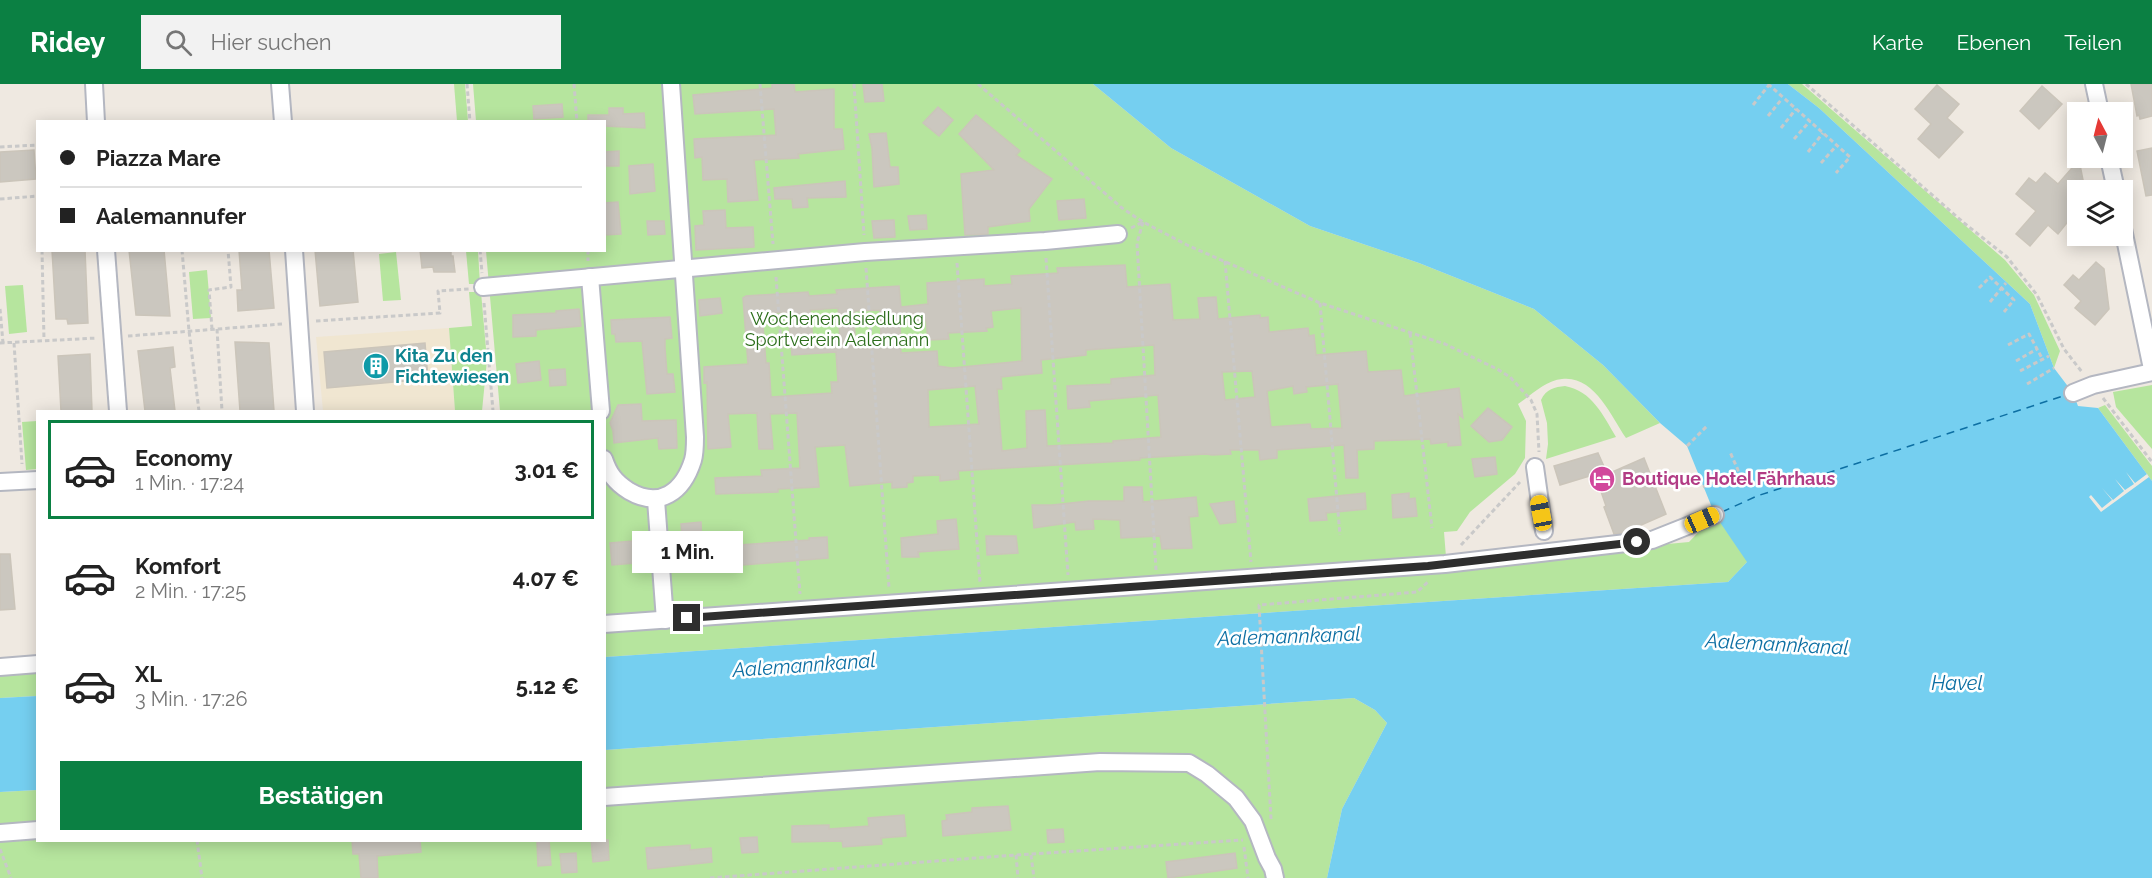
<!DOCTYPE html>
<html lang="de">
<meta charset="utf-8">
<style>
:root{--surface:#fff;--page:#f2f2f2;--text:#222;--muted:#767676;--line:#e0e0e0;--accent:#0b8043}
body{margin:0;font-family:Raleway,sans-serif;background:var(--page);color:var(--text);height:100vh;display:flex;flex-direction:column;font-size:22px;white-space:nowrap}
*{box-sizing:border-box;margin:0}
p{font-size:20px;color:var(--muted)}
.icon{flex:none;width:33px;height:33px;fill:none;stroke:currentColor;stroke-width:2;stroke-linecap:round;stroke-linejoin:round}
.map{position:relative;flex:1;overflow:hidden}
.side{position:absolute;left:36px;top:326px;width:570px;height:432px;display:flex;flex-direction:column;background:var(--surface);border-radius:0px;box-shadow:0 3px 15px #0003}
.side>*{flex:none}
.top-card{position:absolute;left:36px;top:36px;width:570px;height:132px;border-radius:0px;box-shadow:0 3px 15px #0003;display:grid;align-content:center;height:132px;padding:0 24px;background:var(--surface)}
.needle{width:39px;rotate:353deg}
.buttons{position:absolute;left:2067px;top:18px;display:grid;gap:12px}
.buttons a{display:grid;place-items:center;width:66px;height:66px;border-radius:0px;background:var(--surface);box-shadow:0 3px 15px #0003;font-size:30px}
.end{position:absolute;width:27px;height:27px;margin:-14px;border:8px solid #2e2e2e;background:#fff;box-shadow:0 0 0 3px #fff}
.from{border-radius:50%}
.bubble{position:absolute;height:42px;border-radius:0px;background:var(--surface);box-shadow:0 3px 15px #0003;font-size:20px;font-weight:700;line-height:42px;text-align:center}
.car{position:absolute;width:18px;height:36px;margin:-18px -9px;border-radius:8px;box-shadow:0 0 4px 2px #0007;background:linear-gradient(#f5c518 24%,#345 0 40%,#f5c518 0 76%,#345 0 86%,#f5c518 0)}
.top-card b{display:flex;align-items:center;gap:21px;height:57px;font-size:22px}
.top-card b+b{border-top:2px solid var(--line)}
.top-card i{width:15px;height:15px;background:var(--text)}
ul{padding:10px 0 0;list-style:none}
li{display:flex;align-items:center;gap:18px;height:99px;margin:0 12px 9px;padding:0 12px;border:3px solid transparent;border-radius:0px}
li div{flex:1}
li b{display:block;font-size:22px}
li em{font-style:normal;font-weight:700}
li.active{border-color:var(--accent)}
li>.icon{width:54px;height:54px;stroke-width:1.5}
.action{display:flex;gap:12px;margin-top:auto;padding:12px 24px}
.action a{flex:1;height:69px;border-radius:0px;background:var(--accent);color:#fff;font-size:24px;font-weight:700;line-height:69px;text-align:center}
header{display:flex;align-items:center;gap:36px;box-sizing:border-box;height:84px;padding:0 30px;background:var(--accent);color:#fff}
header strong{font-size:28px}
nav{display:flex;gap:33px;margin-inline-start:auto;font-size:21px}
.search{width:420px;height:54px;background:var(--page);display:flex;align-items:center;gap:15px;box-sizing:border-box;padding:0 21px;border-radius:0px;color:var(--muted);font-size:22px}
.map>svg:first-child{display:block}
.education{fill:#f0e6d1}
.green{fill:#b6e59e}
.water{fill:#75cff0}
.pier{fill:#efe9e1}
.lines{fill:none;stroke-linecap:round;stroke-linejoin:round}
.ferry{stroke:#0d6fa3;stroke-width:1.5;stroke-dasharray:8 6;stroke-linecap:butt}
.building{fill:#cbc7bf;stroke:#cbc5ba;stroke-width:1.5;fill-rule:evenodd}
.minor-casing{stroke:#b4b7c1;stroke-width:20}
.path{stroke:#c9c9c9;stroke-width:3;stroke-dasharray:4.5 3;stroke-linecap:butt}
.minor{stroke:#fff;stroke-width:16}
.route{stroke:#2e2e2e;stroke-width:8}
.labels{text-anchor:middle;stroke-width:5;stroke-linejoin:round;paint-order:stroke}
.park-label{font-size:18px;fill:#2c6e1b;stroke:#fff}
.culture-label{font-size:18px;font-weight:bold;fill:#0d838f;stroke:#fff;text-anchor:start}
.hotel-label{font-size:18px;font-weight:bold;fill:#b23c85;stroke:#fff;text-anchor:start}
.water-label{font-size:20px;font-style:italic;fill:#0d6fa3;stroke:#fff}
</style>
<header>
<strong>Ridey</strong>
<div class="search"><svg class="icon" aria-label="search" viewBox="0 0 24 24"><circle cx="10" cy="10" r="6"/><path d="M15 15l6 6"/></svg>Hier suchen</div>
<nav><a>Karte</a><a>Ebenen</a><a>Teilen</a></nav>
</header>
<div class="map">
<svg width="2152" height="794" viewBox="0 0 2152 794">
<rect width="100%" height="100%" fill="#efe9e1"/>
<path class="education" d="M449,244L455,327H323L316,253Z"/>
<g class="green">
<path d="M454,0H465L468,37H457Z"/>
<path d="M473,0H1093L1171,64L1310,142L1419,179L1534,225L1603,281L1660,339L1626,354C1611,332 1594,291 1562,295C1546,296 1530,312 1518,320L1526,337L1525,374L1515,390L1470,428L1457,447L1444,448L1446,473L605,534L604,327H500L486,167L604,166V38L476,37Z"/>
<path d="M1788,0H1802L2005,176L2034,211L2060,267L2054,284L2030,220L1819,24Z"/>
<path d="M466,167H478L480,200H469Z"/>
<path d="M396,168L401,216L383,217L379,170Z"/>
<path d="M207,186L211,234L193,235L189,188Z"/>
<path d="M23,201L27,248L9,250L5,202Z"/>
<path d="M469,208H481L487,276L482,327H455L449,244L472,242Z"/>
<path d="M2152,301V365L2116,323L2113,308Z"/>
<path d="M1565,302C1592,307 1603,331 1616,353L1546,375L1548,360L1547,339L1541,316C1546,305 1555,303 1565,302Z"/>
<path d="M2105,321L2152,382V397L2098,324Z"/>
<path d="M37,337V385L26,386L22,338Z"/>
<path d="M1715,431L1748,477L1728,498L605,573V540L1428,482L1689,458Z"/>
<path d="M37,580V612L0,614V583Z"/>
<path d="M1354,614L1375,626L1387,639L1342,725L1327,794H0V708L37,706L38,756H604L605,666Z"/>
</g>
<g class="water">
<path d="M1093,0H1788L1819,24L2030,220L2054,284L2073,309L2078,322L2098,324L2152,397V794H1327L1342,725L1387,639L1375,626L1354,614L605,666V573L1728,498L1747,478L1715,431L1687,362L1660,339L1603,281L1534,225L1419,179L1310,142L1171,64Z"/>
<path d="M37,612V706L0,708V614Z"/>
</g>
<path class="pier" d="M2126,388L2135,399L2147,390L2149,393L2101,428L2089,413L2091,411L2102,424L2112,416L2102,404L2113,416L2124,407L2115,395L2125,406L2134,400Z"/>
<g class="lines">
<path class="ferry" d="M1722,428L1757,412L2066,311"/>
</g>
<g class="building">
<path d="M772,0H794L795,8L834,5V45H842L844,65L798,70L799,74L754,76L758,116L728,118L727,95L703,96L702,73L695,74L694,55L776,51L774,25L695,30L693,11L772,4Z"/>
<path d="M863,0H882L884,17L865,18Z"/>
<path d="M2131,0H2152V32L2140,35L2139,31L2137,32Z"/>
<path d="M1937,1L1959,20L1947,34L1963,48L1939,74L1918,55L1931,40L1915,25Z"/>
<path d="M2042,2L2062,20L2039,45L2020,27Z"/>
<path d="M562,20L563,33L534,35L533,22Z"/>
<path d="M938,23L953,36L939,52L923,39Z"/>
<path d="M609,24H623V30L644,29L645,44L604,42V38H588V31H609Z"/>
<path d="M976,31L1020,67L1016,71L1052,95L1029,125L1030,137L988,143V150L965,151L961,90L994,86L959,50Z"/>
<path d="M886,49L890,83H898L899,100L874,103L872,64L869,50Z"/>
<path d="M2152,64V111L2146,112L2137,67Z"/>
<path d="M34,66L36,95L0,98V68Z"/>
<path d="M619,67V82H604V68Z"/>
<path d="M2079,76L2085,106H2078V125L2058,150L2048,141L2030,162L2016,150L2036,127L2016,110L2029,94L2036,99L2045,89L2058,100Z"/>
<path d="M653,80L655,107L630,110L629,82Z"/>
<path d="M845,97L846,113L807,114L808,123L793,124L792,115H775L774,104Z"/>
<path d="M1084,115L1086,134L1059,136L1057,117Z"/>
<path d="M618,118L621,150L604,151V119Z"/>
<path d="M725,126L726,144L753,143L754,163L696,166L695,142L704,141L703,127Z"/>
<path d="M926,131L927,145L910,146L908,132Z"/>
<path d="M894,136L895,153L874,154L872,137Z"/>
<path d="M647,137H664L665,150L648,151Z"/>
<path d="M52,166H85L88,239L68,240L67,235H56Z"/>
<path d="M129,166H164L170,232L136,231Z"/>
<path d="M239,166H269L274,224L238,227L237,206H242Z"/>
<path d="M315,166H353L358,218L320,222Z"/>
<path d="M420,166H451V172H453L455,188H434L433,183L422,184Z"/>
<path d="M2096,178L2104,185L2109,225L2095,241L2075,224L2081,217L2064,201L2073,191L2079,196Z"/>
<path d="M1125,181L1127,203L1170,200L1173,236L1200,235L1198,214L1216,213L1218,235L1260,231V234L1268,233L1269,248L1308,244L1309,252L1314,251L1316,271L1366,267L1368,288L1401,286L1404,312L1459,304L1463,334L1458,330L1461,361L1448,362V358L1431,360L1430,355L1374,357V365L1357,366L1358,394H1346L1344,361L1277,366V374L1260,376L1259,366H1230L1231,370L1212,371L1206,370L1140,374V376L958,387L959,395L940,397V391L913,392V398L907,399V403L892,404V398L850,402L845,361L815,363L819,403L778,405V408L716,410L715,394L762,392L761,386L800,384L797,329L770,330L773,365H759L757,329L728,330L731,363L708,365L707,298L704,299V283L748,280L743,214L746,212L808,208L809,212L837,210L836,206L899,202L901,223L928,220L927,199L984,195V202L1012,200L1011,192L1058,189L1057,184ZM838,224L840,256H813L810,226ZM1021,224L1022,277L952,284L938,282L937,267L901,269L900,239L926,236L928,256L949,255L948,249L987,247L986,244L993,243L991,227ZM880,226L881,256H855L854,227ZM788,228L792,271L836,268L838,298H831L832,309L771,313L769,279H766L762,230ZM1154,261L1155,291L1111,295V300L1067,302L1068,325L1090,323L1089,317L1158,311L1161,353L1113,357V359L1047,362L1045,326L1026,327L1027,364L1002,367L997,305H1002L1001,293L1042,289L1041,276L1086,271V266ZM1252,287L1255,313L1225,316L1222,288ZM1338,300L1342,344L1311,345L1310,340L1271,343L1267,307L1293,302L1294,310L1307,308L1306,303ZM975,302L979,340L929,343L928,306Z"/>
<path d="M720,214L722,229L700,232L699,216Z"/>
<path d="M579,225L581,242L536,246V252L513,253V231L556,229V227Z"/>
<path d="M670,233L672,254L665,255V264L667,290H673L675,308L647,310L642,257L616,258L615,250H612L611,236Z"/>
<path d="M235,258L269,259L274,327H240Z"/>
<path d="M425,259L428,295L327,304L324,268Z"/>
<path d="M173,263L175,283L170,284L175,327H145L138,267Z"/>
<path d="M90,270L92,327H61L58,272Z"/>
<path d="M539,277L541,296L518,299L516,280Z"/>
<path d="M565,285L566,301L550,302L549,286Z"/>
<path d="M641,320L642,337L676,336L677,364L659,365L658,354L614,359L613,347L610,339L618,321Z"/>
<path d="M1488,324L1512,343L1502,356L1489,358L1471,342Z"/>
<path d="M1598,369L1606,387L1560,401L1554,382Z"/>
<path d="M1495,373L1497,390L1475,393L1472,375Z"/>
<path d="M1644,374L1666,430L1623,449L1614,450L1604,423L1606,422L1595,390L1609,386L1610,389Z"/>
<path d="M1124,403H1142L1143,418L1196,413L1198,432L1189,433L1192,464L1162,465L1160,452L1121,454L1120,436L1093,435L1094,445L1076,446L1075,438L1034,444L1032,421H1052L1089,417H1124Z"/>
<path d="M1365,409L1366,425L1326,429L1327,436L1310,437L1308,415Z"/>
<path d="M1409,409V415L1415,414L1417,432L1393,434L1392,411Z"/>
<path d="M1234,417L1236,438L1220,440L1210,420Z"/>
<path d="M956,435L959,465L918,468L919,473H902L901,454L938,450L937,437Z"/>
<path d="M701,438L702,462L683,464L681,440Z"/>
<path d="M738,452V461L809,456V454L827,453L828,474L718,483L716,454Z"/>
<path d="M986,452H1016L1018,469L987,471Z"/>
<path d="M633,457L635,479L612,481L610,459Z"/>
<path d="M0,470H10L15,525L0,526Z"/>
<path d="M1008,722L1011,746L943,752L942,737L947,736L946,731L972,728V724Z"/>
<path d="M904,731L906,752L881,754L882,760L843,763L842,757L792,758V742L829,741V745L869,742L868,734Z"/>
<path d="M1063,745L1064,758L1048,759L1047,746Z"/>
<path d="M757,753L758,768L742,769L740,754Z"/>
<path d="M352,756H420L421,768L377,772L378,794H361L359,770H353Z"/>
<path d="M549,756L551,781L538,782L537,757Z"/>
<path d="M591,756H608L609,776L593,778Z"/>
<path d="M690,761V766L711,764L712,778L648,785L646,764Z"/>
<path d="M576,769L577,788L562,789L560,770Z"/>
<path d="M1235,769L1237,784L1168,794L1166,778Z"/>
</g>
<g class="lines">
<defs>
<g id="minor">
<path d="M94,0L96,38"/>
<path d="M280,0L283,38"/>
<path d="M2094,0L2100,28"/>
<path d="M2109,74L2116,106"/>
<path d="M2122,140L2152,285"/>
<path d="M106,166L118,327"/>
<path d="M294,166L305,327"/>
<path d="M590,193L601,327"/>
<path d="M483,203L865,168L1045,157L1118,150"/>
<path d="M2073,309L2093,301L2152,288"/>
<path d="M604,375C609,390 615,398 629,407C660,425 683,408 693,376C695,369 695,361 695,353L671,0"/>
<path d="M1535,383L1544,447"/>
<path d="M0,398L38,396"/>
<path d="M656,416L665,536"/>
<path d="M604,540L1445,480L1652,456L1715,431"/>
<path d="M0,583L38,580"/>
<path d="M604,713L1100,678L1189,679L1207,690L1236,714L1253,737L1267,774L1273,785L1275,794"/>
<path d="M0,749L38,746"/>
</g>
</defs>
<use href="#minor" class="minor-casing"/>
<g class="path">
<path d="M467,0L470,38"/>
<path d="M574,0L577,38"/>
<path d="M760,0L773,160"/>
<path d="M854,0L864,151"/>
<path d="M978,0L1122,124L1143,138L1187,161L1320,219L1445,260L1497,285L1510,293L1531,316L1537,330L1539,368"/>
<path d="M1768,0L1850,73L1836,89"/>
<path d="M1806,0L1964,139L2007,173L2037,211L2064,265L2082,288"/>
<path d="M1753,21L1769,1"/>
<path d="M1768,32L1781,16"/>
<path d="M1781,44L1796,25"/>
<path d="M1794,55L1810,37"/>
<path d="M0,63L38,61"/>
<path d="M1808,68L1823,49"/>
<path d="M1821,79L1837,61"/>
<path d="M0,115L38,112"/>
<path d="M1143,138L1137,159L1156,486"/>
<path d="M1131,144L1143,138"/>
<path d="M42,166L44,256"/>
<path d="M182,166L189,247L199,327"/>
<path d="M480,166L482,189"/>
<path d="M588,166V177"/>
<path d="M1046,174L1068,491"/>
<path d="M1225,177L1251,478"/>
<path d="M957,179L980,499"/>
<path d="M866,184L889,504"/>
<path d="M776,193L800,510"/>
<path d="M1979,204L1990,193L2014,216L2004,228"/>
<path d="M1990,218L2006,199"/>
<path d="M484,219L493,327"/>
<path d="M1320,219L1340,451"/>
<path d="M0,225L3,259"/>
<path d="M316,237L440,229L438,207L469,205"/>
<path d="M212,245L209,206L231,203L228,166"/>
<path d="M217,245L222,327"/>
<path d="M1410,249L1432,444"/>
<path d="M128,252L282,240"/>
<path d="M0,259L97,254"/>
<path d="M14,259L22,380"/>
<path d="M2008,261L2029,250L2043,276"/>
<path d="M2016,277L2037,265"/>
<path d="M2020,287L2049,272"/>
<path d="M2027,300L2054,284"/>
<path d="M2103,314L2152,378"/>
<path d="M1687,362L1707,342"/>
<path d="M1703,403L1738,386L1730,368"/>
<path d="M1461,461L1520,398"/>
<path d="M1271,735L1259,521L1417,508L1429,497"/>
<path d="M197,756L202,794"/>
<path d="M1244,763L1248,794"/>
<path d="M0,765L11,794"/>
<path d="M1016,771L1018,794"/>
<path d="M1031,771L1034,794"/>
<path d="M710,794L1016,771L1243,756"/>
</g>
<use href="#minor" class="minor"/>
</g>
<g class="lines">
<path class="route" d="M687,534L1428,482L1637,458"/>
</g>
<defs>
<symbol id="building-disc" viewBox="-11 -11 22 22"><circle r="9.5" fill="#0f9aa8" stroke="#fff"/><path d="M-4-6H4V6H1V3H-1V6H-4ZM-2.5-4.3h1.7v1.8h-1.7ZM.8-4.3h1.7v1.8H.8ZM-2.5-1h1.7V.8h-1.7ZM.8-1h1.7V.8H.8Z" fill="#fff"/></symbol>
<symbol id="hotel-disc" viewBox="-11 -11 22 22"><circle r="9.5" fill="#d1479c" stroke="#fff"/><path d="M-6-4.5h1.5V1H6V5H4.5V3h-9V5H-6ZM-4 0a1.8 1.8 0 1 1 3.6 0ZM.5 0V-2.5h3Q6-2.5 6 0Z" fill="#fff"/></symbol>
</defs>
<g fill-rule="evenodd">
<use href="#building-disc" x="361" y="267" width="30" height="30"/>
<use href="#hotel-disc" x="1587" y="380" width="30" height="30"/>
</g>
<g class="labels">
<g class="park-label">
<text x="837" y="241">Wochenendsiedlung<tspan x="837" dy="21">Sportverein Aalemann</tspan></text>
</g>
<g class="culture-label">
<text x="395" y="278">Kita Zu den<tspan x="395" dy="21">Fichtewiesen</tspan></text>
</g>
<g class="hotel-label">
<text x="1622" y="401">Boutique Hotel Fährhaus</text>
</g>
<g class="water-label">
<text transform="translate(1289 552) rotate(-2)" y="7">Aalemannkanal</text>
<text transform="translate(1777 560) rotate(3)" y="7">Aalemannkanal</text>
<text transform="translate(804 581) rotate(-4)" y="7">Aalemannkanal</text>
<text x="1957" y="606">Havel</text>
</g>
</g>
</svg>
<div class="buttons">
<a><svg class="needle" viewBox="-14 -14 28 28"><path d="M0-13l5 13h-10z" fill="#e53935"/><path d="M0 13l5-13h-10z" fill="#767676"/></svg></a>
<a><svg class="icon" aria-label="layers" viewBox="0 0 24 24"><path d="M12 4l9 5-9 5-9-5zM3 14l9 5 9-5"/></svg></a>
</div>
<i class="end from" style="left:1637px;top:458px"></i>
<i class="end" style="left:687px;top:534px"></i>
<div class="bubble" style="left:632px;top:447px;width:111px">1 Min.</div>
<i class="car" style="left:1541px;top:429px;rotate:349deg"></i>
<i class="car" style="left:1702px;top:436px;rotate:66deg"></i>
<div class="top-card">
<b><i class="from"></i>Piazza Mare</b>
<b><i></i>Aalemannufer</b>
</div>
<section class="side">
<ul>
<li class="active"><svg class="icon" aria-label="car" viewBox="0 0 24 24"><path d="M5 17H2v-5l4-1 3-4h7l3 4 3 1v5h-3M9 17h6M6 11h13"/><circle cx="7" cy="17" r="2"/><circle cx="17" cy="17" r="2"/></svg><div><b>Economy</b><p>1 Min. · 17:24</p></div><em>3.01 €</em></li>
<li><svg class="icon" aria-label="car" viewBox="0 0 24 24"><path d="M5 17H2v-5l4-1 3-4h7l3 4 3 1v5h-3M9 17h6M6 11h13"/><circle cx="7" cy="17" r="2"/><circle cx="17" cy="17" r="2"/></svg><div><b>Komfort</b><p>2 Min. · 17:25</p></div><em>4.07 €</em></li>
<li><svg class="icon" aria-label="car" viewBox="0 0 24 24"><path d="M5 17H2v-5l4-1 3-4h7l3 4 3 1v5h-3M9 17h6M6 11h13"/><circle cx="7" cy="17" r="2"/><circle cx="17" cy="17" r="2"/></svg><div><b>XL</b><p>3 Min. · 17:26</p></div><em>5.12 €</em></li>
</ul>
<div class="action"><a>Bestätigen</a></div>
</section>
</div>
